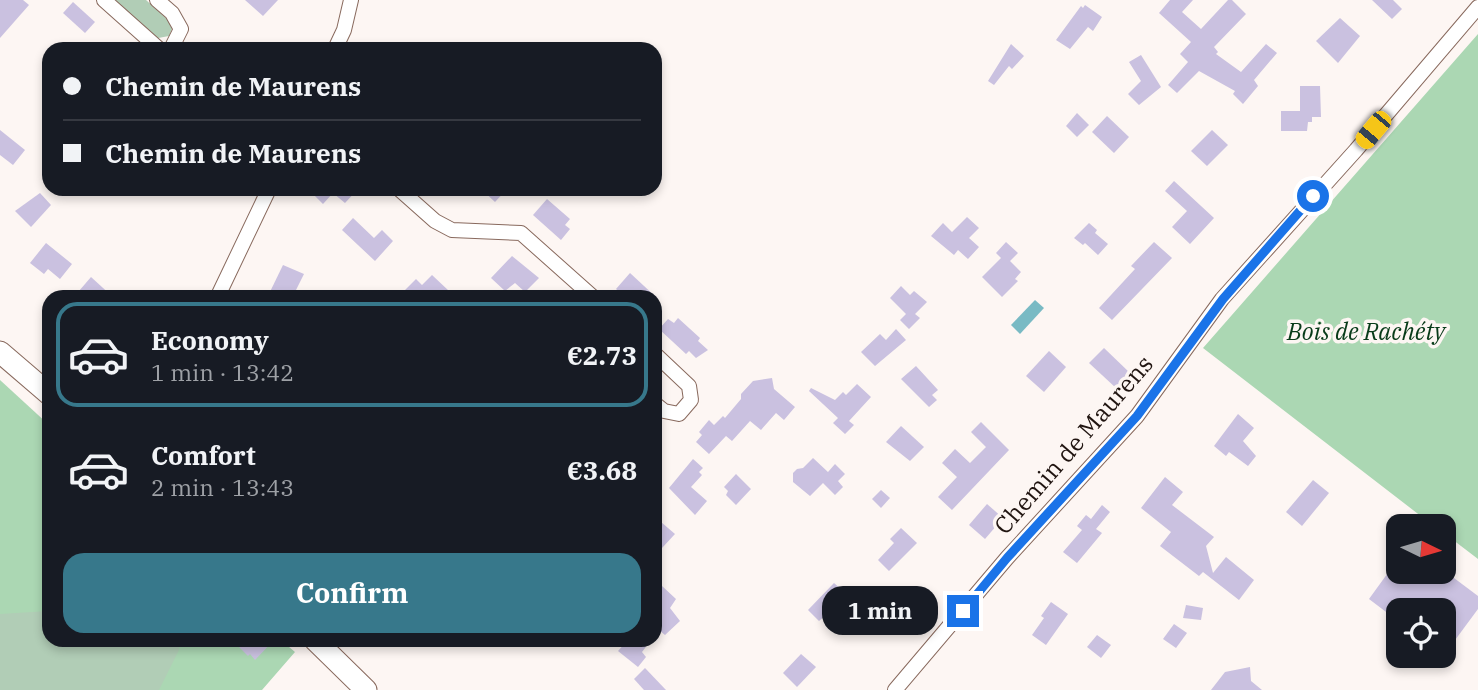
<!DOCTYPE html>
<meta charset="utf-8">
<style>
:root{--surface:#171b24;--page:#242831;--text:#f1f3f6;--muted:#9ea1a6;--line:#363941;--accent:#37788b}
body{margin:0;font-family:"IBM Plex Serif",serif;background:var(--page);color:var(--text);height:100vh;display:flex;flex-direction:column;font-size:26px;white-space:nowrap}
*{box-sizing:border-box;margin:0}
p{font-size:23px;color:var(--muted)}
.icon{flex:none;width:38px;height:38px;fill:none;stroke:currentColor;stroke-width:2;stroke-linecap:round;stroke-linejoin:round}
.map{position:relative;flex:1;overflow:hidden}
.side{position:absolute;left:42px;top:290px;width:620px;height:357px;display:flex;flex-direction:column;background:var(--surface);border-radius:21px;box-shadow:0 4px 10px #0003}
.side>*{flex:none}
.banner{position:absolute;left:42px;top:42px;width:620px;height:154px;border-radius:21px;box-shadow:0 4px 10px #0003;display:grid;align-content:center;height:154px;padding:0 21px;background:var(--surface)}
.needle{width:46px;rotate:95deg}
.tools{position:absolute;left:1386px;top:514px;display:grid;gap:14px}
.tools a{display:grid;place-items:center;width:70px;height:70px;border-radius:14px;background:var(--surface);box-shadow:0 4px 10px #0003;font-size:35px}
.end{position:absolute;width:32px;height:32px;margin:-16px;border:9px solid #1a73e8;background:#fff;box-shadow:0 0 0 4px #fff}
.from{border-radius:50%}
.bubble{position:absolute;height:49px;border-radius:21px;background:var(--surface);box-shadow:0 4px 10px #0003;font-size:23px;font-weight:700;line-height:49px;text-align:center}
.car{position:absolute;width:21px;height:42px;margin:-21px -10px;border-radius:9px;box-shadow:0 0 5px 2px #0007;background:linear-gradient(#f5c518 24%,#345 0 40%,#f5c518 0 76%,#345 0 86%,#f5c518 0)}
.banner b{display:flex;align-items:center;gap:24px;height:66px;font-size:26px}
.banner b+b{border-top:2px solid var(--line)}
.banner i{width:18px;height:18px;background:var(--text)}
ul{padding:12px 0 0;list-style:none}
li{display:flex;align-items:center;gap:21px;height:105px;margin:0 14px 10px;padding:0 7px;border:4px solid transparent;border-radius:21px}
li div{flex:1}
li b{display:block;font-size:26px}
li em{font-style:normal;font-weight:700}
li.current{border-color:var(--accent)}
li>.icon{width:63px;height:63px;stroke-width:1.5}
.button{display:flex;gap:14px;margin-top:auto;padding:14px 21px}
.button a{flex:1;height:80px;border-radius:21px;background:var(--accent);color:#fff;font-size:28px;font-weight:700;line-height:80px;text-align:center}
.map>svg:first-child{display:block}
.green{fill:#b1cdb6}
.forest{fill:#abd7b3}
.water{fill:#79bac4}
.building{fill:#cac1e0}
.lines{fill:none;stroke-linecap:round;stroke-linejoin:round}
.street-casing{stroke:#88695d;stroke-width:16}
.secondary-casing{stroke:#88695d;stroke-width:23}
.street{stroke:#fff;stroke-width:14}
.secondary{stroke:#fff;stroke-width:21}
.route{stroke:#1a73e8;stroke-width:9}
.labels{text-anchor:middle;stroke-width:7;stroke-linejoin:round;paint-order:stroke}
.park-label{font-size:24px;font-style:italic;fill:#083b19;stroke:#fdf6f3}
.street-label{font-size:24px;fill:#201410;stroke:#fdf6f3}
</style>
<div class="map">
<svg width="1478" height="690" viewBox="0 0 1478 690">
<rect width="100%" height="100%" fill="#fdf6f3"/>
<g class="green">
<path d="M112,0H146L168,20L172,29L169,36L153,39Z"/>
<path d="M49,471V640H242L235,690H0V485Z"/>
</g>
<g class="forest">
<path d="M1478,34V559L1444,533V527H1435L1203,348Z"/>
<path d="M0,380L49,425V611L0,614Z"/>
<path d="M179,641H282L295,652L262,690H159L179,650Z"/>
</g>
<path class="water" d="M1035,300L1044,308L1020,334L1011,325Z"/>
<g class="building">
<path d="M0,0H23L29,5L0,38Z"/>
<path d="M245,0H278L263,16Z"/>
<path d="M1170,0H1193L1182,12L1201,29L1228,0H1232L1246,14L1214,47L1218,52L1216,54L1241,72L1266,44L1277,53L1254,80L1258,86L1243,104L1233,94L1235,91L1199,71L1177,93L1168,85L1188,62L1180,54L1191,42L1159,13Z"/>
<path d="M1372,0H1393L1402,9L1392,19Z"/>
<path d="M73,2L95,22L85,33L63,13Z"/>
<path d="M1085,5L1102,17L1093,31L1088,27L1070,49L1056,40L1081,6L1083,8Z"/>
<path d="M1340,18L1360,36L1338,63L1316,41Z"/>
<path d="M1011,44L1024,56L1012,69L1009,66L994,85L988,81Z"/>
<path d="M1141,55L1161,87L1139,105L1128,94L1141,81L1129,62Z"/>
<path d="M1300,86H1320L1321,117H1312V122H1308L1307,131H1281V111H1300Z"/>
<path d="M1077,113L1089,125L1077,137L1066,126Z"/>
<path d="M1107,116L1129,137L1114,153L1092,132Z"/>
<path d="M0,130L25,150L13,165L0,155Z"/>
<path d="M1212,130L1228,145L1207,166L1191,151Z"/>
<path d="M1174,181L1214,218L1190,244L1172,227L1187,211L1165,191Z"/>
<path d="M308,189H358L345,203L333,193L323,204Z"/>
<path d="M481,189H507L495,202Z"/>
<path d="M40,193L51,205L31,227L15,211Z"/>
<path d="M547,199L570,219L565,225L570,229L561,240L533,215Z"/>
<path d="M967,217L979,228L969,238L979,247L968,259L958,250L954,255L931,236L943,223L952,232Z"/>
<path d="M353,218L374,238L382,230L393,241L375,261L342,230Z"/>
<path d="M1089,223L1097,230L1095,233L1108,244L1098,255L1085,243L1083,245L1074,238Z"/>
<path d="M1006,242L1018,253L1010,261L1021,272L1015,279L1018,281L1002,297L982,277L1001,258L996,253Z"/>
<path d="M1154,242L1172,258L1112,320L1099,308L1135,269L1131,266Z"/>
<path d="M46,243L72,264L60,279L48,269L44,274L30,263Z"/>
<path d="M512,256L539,278L525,292L515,283L505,291L491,278Z"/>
<path d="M283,265L304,274L292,298H267Z"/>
<path d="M630,273L657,298H626L616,289Z"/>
<path d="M432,275L449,291L442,298H410L403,292L416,279L422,285Z"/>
<path d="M91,277L114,298H73Z"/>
<path d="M901,286L910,295L914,291L927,302L915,314L920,318L909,329L900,320L906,314L890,298Z"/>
<path d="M678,318L700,338L698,341L708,350L696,358L689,351L686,354L659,329L668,319L674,323Z"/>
<path d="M896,329L906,340L875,366L861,352L880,334L886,340Z"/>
<path d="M1104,348L1130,373L1116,388L1089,363Z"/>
<path d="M1049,351L1066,367L1044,392L1026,376Z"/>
<path d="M916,366L938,390L932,395L937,400L929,407L901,379Z"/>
<path d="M772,378L774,389L795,407L784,420L776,413L761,430L750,421L732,441L726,436L709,454L696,442L702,435L699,432L709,420L714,425L723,416L725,418L741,399V394L753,381Z"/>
<path d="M857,384L871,397L849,421L854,425L845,434L833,423L838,418L809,391L811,388L835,400L843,392L846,395Z"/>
<path d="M1238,414L1254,428L1243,441L1256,456L1248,466L1229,452L1226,456L1214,446Z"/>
<path d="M981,422L1009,450L952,510L938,497L957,477L942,463L955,449L970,463L986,447L971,432Z"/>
<path d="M901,426L924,447L910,461L886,442Z"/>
<path d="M813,458L828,472L835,464L845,474L838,481L843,487L835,495L823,483L810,496L793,482V473L797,469L803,468Z"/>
<path d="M693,459L703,468L699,472L702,475L691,487L707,501L695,515L669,488Z"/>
<path d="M736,474L751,489L736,505L726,495L728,491L724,487Z"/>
<path d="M1165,477L1183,492L1172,505L1214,537L1206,546L1213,573L1226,557L1254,580L1239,600L1203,572L1199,576L1160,546L1171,532L1141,508Z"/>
<path d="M1313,480L1329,493L1302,526L1286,512Z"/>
<path d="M881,490L890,498L881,508L872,499Z"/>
<path d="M987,504L1003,518L985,539L969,525Z"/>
<path d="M1102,505L1110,512L1096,529L1102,533L1077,563L1063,552L1082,530L1077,526L1086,515L1091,519Z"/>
<path d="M654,516L675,534L662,548L654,541Z"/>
<path d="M901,528L917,543L889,571L878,560L894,543L890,539Z"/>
<path d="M1398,559V572H1446L1478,596V609L1444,655V611H1398V621L1369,599Z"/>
<path d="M834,583L845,593L841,598L843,600L819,621L808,610Z"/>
<path d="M662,586L676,599L670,608L680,621L665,635L654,626V593Z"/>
<path d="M1051,602L1068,614L1046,645L1032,635L1044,618L1041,616Z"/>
<path d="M1186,605L1203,608L1201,620L1183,618Z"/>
<path d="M1174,624L1187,633L1176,648L1163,639Z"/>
<path d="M1097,635L1111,645L1101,658L1087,647Z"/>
<path d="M232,640H274L255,660L250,654L248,656Z"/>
<path d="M628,640H651L642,652L646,657L638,667L618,651Z"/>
<path d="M801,654L816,667L797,687L783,673Z"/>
<path d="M1250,667L1251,681L1262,690H1211L1225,672Z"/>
<path d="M645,668L666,690H644L634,679Z"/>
</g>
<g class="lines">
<defs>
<g id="street">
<path d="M104,0L159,49"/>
<path d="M157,0L172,13L181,29L171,49"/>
<path d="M335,49L344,30L351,0"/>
<path d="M399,189L435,221L452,230L521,233L594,298"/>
<path d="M217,298L269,189"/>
<path d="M654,353L689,386L691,400L679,414L664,411L654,403"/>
<path d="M895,690L1007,558L1137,416L1222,299L1356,150L1478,7"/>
</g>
<g id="secondary">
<path d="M0,352L49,394"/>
<path d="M315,640L366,690"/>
</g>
</defs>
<use href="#street" class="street-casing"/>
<use href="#secondary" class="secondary-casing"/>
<use href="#street" class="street"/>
<use href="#secondary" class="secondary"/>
</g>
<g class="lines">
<path class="route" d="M963,611L1007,558L1137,416L1223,299L1313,196"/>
</g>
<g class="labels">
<g class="park-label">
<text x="1366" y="340">Bois de Rachéty</text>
</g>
<g class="street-label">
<text transform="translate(1074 445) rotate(-49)" y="8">Chemin de Maurens</text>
</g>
</g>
</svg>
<div class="tools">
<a><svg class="needle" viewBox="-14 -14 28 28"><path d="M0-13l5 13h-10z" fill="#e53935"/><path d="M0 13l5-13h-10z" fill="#9ea1a6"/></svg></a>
<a><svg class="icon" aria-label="locate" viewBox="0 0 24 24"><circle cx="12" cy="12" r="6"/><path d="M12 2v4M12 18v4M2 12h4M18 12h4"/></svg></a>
</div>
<i class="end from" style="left:1313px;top:196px"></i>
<i class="end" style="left:963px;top:611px"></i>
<div class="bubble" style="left:822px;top:586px;width:116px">1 min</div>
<i class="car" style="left:1373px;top:130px;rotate:220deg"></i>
<div class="banner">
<b><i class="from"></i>Chemin de Maurens</b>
<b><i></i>Chemin de Maurens</b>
</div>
<section class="side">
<ul>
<li class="current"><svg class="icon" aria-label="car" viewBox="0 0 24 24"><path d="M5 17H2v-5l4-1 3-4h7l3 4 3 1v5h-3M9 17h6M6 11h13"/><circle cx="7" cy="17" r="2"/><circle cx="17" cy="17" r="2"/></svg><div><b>Economy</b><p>1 min · 13:42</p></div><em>€2.73</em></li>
<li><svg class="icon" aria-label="car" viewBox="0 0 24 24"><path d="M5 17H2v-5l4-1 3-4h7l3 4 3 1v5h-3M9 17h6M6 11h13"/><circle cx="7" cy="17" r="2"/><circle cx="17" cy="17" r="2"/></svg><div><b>Comfort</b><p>2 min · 13:43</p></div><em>€3.68</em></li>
</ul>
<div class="button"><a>Confirm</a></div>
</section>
</div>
